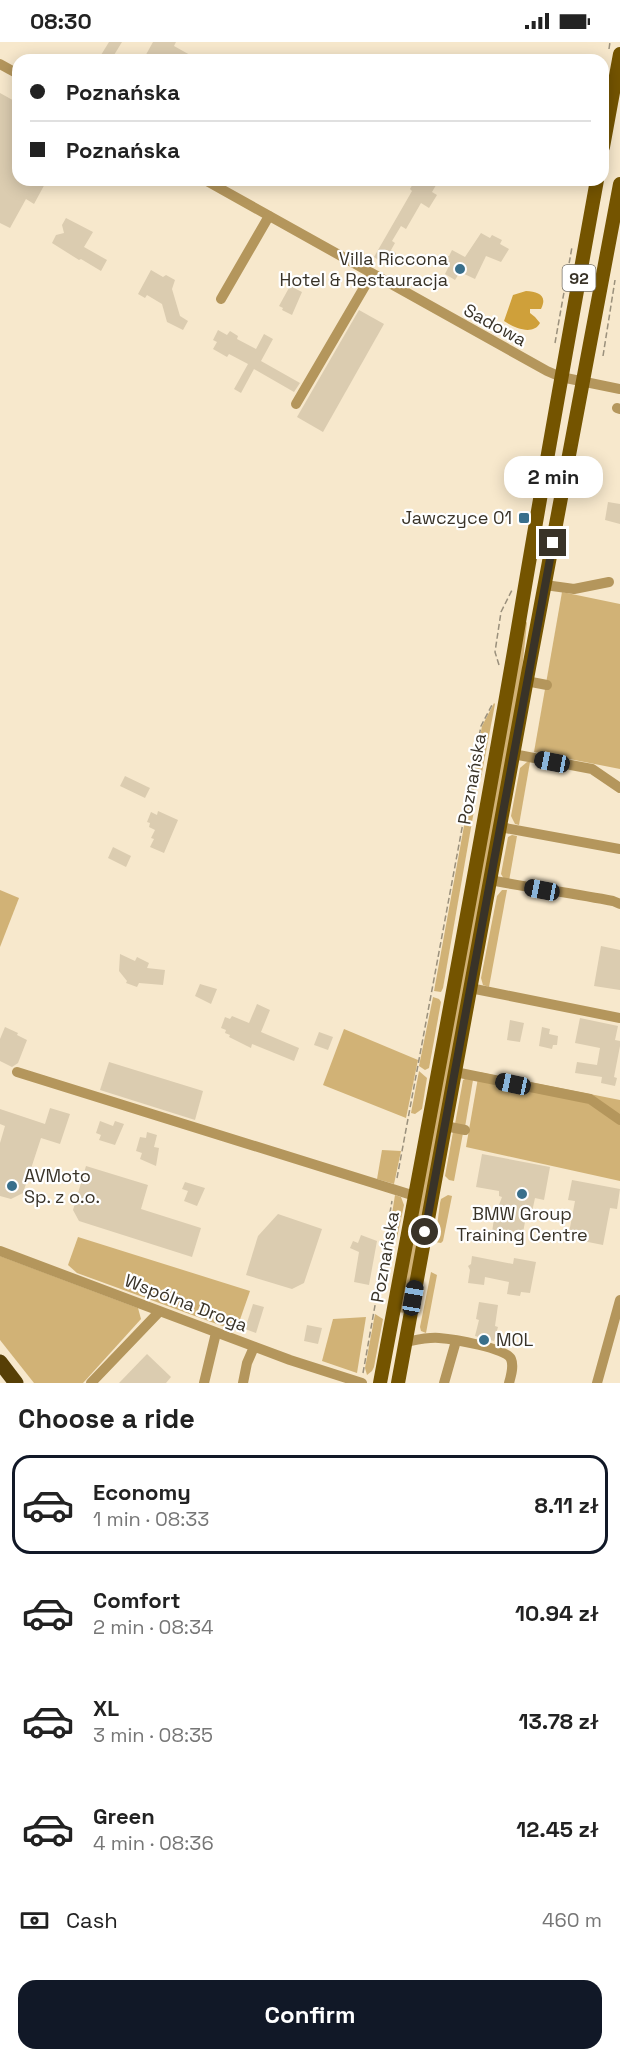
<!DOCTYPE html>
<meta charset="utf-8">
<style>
:root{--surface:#fff;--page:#f6f6f6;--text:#222;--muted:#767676;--line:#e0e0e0;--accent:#111827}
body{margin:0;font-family:"Space Grotesk",sans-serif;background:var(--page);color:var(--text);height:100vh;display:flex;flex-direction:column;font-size:22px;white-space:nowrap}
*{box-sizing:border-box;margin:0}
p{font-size:20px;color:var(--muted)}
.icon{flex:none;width:33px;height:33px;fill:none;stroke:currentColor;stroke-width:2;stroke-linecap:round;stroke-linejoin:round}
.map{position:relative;height:1341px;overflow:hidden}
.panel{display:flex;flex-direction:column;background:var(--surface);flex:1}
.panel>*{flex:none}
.banner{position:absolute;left:12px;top:12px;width:597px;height:132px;border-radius:18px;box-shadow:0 3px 15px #0003;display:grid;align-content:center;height:132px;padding:0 18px;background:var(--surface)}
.end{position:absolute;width:27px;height:27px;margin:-14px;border:8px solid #393328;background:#fff;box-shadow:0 0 0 3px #fff}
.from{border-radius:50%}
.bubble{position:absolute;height:42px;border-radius:18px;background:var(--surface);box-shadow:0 3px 15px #0003;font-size:20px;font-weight:600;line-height:42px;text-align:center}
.car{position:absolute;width:18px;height:36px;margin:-18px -9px;border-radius:8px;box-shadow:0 0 4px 2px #0007;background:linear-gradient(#222 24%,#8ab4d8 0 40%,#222 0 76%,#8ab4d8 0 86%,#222 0)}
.banner b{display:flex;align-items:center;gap:21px;height:57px;font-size:22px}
.banner b+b{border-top:2px solid var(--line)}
.banner i{width:15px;height:15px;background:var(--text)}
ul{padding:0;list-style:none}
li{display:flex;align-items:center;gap:18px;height:99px;margin:0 12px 9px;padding:0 6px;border:3px solid transparent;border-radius:18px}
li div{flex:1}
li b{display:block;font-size:22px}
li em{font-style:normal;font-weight:600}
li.on{border-color:var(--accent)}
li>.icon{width:54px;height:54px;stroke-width:1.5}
h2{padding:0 18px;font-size:27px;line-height:72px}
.pay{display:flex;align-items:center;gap:15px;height:66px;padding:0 18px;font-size:22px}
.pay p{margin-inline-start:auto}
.primary-button{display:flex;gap:12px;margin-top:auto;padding:12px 18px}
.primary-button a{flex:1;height:69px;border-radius:18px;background:var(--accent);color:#fff;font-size:24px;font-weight:600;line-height:69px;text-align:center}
.status{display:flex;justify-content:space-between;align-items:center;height:42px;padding:0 30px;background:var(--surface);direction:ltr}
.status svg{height:16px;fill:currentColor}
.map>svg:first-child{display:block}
.green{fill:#d1b276}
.water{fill:#cfa03a}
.building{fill:#dbccb0}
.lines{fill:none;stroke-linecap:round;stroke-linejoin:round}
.path{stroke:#9a907c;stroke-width:1.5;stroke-dasharray:6 3;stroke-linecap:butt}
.minor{stroke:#b4965c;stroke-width:10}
.major{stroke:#745400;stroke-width:14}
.highway{stroke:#573f06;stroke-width:15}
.route{stroke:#393328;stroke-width:8}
.poi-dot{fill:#396f8b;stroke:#fff;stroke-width:2}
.labels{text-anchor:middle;stroke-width:4.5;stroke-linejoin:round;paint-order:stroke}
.shield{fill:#fff;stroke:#747068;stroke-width:1.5}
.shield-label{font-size:16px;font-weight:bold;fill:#393328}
.poi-label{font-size:18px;fill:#393328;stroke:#fff;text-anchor:end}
.street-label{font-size:18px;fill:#393328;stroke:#fff}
</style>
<div class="status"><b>08:30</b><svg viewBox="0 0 49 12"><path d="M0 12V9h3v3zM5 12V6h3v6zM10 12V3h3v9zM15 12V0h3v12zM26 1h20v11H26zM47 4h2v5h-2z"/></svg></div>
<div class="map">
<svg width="620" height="1341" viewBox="0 0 620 1341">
<rect width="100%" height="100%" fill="#f7e8cc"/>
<g class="green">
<path d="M562,550L620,562V727L534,710Z"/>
<path d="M527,580L521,638L405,1271L398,1270L525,581Z"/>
<path d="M494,661L495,662L481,736L474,727L482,684Z"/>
<path d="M527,720H530L519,783L515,782L511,774L520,726Z"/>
<path d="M472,740L476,757L443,946L441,950L434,949Z"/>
<path d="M512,793L517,794L509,839L504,837L501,832L508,795Z"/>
<path d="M0,848L19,856L0,905Z"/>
<path d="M502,848H507L489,945L483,943L481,936L497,854Z"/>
<path d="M433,955L439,957L441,960L429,1026L425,1028L419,1024Z"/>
<path d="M344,987L418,1018L406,1076L323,1043Z"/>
<path d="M419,1029L427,1036L422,1067L415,1072L411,1071Z"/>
<path d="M479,1030L620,1058V1139L466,1105Z"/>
<path d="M467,1036L473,1038L465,1085L455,1082L463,1038Z"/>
<path d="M453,1090L463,1091L454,1139L449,1138L445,1134Z"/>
<path d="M382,1108L401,1109L394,1142L377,1137Z"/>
<path d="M395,1153L401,1155L404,1163L397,1196L394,1198L388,1197Z"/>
<path d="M448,1153L452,1154L443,1199L441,1201L435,1200L440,1161L441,1157Z"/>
<path d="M78,1195L250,1249L236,1289L77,1231L68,1223Z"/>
<path d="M0,1214L138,1266L141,1277L83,1341H34L0,1298Z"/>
<path d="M431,1230L437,1233L426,1291L421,1289L420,1285Z"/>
<path d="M375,1272L383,1277L374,1325L372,1329L367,1333L365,1326Z"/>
<path d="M366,1275L357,1331L322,1319L333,1277Z"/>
</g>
<path class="water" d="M526,249C538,250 548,253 541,267H530V271L535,275L540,281C533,294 514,286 504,279L513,253Z"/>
<g class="building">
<path d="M109,0H122L111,18L101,13Z"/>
<path d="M153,0H176L174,4L199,18H143Z"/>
<path d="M0,51L18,61V138H47L34,162L26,157L10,186L0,181Z"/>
<path d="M415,138H439L432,150L437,153L429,166L421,161L406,187L401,184L392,199L395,201L391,208L396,211L392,218L384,213L380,219L374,215L412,149L410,147Z"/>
<path d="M66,176L93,190L84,205L107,218L101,229L81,217L79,218L52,201L56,193L64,191L62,183Z"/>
<path d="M481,191L490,196L492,193L502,198L500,202L509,207L501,220L486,214L475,237L460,230L455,238L445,232L449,224L443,221L447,214H449L452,208L465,215Z"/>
<path d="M151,228L163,235L166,233L175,238L172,247L180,274L188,279L183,288L167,280L162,262L147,253L145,256L138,252Z"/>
<path d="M290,244L302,250L292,273L282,268L283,266L279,264Z"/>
<path d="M359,268L384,282L323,390L297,375Z"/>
<path d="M218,288L227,293L230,289L238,294L237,297L256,307L264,292L273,297L261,319L300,341L294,350L254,327L241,351L234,347L248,322L229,312L227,315L213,307L217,300L213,298Z"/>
<path d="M608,460L620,462V482L605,478Z"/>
<path d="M125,734L150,746L145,756L120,744Z"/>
<path d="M158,769L178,778L164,811L150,805L154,797L151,796L155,788L149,785L150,781L147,780L151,770L157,773Z"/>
<path d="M113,805L131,814L126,825L108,816Z"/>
<path d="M601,904L620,908V948L594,944Z"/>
<path d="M120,912L135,919L137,915L149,921L147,926L165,928L163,943L139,941L137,945L126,941L127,939L119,929Z"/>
<path d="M200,942L217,947L211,962L195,954Z"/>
<path d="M257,962L270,968L261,990L299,1006L294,1019L252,1002L251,1006L229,995L230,993L225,991L226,988L221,986L225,975L230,977L232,974L249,981Z"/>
<path d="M580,976L618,984L615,998L620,999V1004L614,1035L617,1036L615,1044L601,1041L602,1035L575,1031L577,1020L597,1023L600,1006L575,1001Z"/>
<path d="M510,978L524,981L520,1000L507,998Z"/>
<path d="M5,985L18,991L17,993L27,998L18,1021L12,1025L0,1019V997Z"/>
<path d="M542,985L550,987L549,992L558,994L557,1003H553L552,1007L539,1004Z"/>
<path d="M319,990L333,995L328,1008L314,1003Z"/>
<path d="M109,1020L203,1049L195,1078L100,1048Z"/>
<path d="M50,1066L70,1072L60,1102L41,1096L23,1151L11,1157L0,1154V1101L5,1084L0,1082V1067L45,1082Z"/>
<path d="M100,1079L113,1084L115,1079L124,1082L115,1103L99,1098L101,1093L96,1091Z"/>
<path d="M147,1090L157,1093L154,1105L159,1106L156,1124L140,1117L142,1111L136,1109L140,1095L146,1096Z"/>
<path d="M482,1112L550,1125L544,1158L535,1156L532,1170L527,1169L522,1196L492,1191L494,1176L502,1155L499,1154V1149L476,1145Z"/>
<path d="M86,1124L148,1143L141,1167L201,1186L192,1215L79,1179L73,1168Z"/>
<path d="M572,1138L620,1147L617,1167L610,1166L603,1203L568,1196L575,1159L568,1158Z"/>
<path d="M185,1140L205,1146L197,1164L184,1159L188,1149L182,1147Z"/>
<path d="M278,1172L322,1187L304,1241L292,1247L246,1233L258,1194Z"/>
<path d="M361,1193L377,1199L369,1243L354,1240L359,1210L350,1206L353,1199L358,1201Z"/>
<path d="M472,1214L513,1222L514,1216L536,1220L530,1251L521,1250L520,1254L507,1252L509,1240L485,1235L484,1243L468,1241L470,1228L468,1224L471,1222Z"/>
<path d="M479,1260L498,1263L495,1284L498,1285L494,1299L475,1294L479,1278L476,1277Z"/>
<path d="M253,1262L264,1265L256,1291L245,1287Z"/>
<path d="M307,1283L322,1286L318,1302L304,1299Z"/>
<path d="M147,1312L171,1335L166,1341H119Z"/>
</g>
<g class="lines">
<g class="path">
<path d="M609,7L610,0"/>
<path d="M555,301L572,205"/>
<path d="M603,314L615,238"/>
<path d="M499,623L495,610L501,570L512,548"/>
<path d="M397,1136L481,684L492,663"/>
<path d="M363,1331L387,1196L388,1182L392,1159"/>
</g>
<g class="minor">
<path d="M0,22L18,32"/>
<path d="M205,138L547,329L561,335L620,347"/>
<path d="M221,257L269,174"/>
<path d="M296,362L372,232"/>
<path d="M617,366L620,367"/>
<path d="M545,543L574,547L609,540"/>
<path d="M526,639L547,643"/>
<path d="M513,712L592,727L620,746"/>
<path d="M500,785L620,807"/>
<path d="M490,838C531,846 572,851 613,859L620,862"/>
<path d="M470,946L620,976"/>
<path d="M17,1030L415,1154"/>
<path d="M455,1030L590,1057L620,1078"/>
<path d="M445,1084L465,1088"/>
<path d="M0,1209L290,1318L362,1341"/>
<path d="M406,1300C416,1298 428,1295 439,1296C452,1297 507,1306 511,1317C514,1324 511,1334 509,1341"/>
<path d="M91,1341L159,1270"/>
<path d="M204,1341L216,1291"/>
<path d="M243,1341L247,1321L254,1305"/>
<path d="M444,1341L456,1299"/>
<path d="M597,1341L620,1258"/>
</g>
<g class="major">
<path d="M603,105L620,12"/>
<path d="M380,1341C427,1089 475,838 518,586C543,436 570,287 597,138"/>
<path d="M398,1341L529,626L620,142"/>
</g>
<path class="highway" d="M0,1320L16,1341"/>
</g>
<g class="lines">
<path class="route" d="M425,1190L553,501"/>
</g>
<g class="poi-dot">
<circle cx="460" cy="227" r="6"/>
<rect x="518" y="470" width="12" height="12" rx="3"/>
<circle cx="12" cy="1144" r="6"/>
<circle cx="522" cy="1152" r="6"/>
<circle cx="484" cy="1298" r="6"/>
</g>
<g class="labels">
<rect class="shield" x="562.5" y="223" width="33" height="26" rx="4.5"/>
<g class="shield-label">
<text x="579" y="242">92</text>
</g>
<g class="poi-label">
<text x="448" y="223">Villa Riccona<tspan x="448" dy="21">Hotel &amp; Restauracja</tspan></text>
<text x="512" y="482">Jawczyce 01</text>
<text x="24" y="1140" text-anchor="start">AVMoto<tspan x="24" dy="21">Sp. z o.o.</tspan></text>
<text x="522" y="1178" text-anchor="middle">BMW Group<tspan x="522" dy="21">Training Centre</tspan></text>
<text x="496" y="1304" text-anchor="start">MOL</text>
</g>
<g class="street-label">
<text transform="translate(495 283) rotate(29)" y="6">Sadowa</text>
<text transform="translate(472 737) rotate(-80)" y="6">Poznańska</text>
<text transform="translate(385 1215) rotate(-80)" y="6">Poznańska</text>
<text transform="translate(186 1261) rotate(21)" y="6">Wspólna Droga</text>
</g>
</g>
</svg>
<i class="end from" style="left:425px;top:1190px"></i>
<i class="end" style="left:553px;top:501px"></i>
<div class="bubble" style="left:504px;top:414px;width:99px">2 min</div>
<i class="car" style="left:552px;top:720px;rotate:281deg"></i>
<i class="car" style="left:542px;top:848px;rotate:281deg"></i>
<i class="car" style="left:513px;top:1042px;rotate:282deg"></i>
<i class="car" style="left:413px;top:1256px;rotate:10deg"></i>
<div class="banner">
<b><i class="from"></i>Poznańska</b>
<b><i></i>Poznańska</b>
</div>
</div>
<section class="panel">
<h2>Choose a ride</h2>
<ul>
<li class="on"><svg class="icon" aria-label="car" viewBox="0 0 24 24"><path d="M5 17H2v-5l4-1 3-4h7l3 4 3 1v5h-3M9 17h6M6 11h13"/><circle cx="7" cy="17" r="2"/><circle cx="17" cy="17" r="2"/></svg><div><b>Economy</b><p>1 min · 08:33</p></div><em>8.11 zł</em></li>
<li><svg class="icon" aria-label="car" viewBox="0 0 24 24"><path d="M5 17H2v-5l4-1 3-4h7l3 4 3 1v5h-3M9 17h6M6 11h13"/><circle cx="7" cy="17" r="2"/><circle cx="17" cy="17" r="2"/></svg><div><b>Comfort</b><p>2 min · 08:34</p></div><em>10.94 zł</em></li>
<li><svg class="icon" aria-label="car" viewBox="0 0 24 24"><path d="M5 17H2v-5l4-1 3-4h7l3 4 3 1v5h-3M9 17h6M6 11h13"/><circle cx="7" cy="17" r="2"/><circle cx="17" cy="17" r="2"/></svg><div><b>XL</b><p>3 min · 08:35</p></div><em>13.78 zł</em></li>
<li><svg class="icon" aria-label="car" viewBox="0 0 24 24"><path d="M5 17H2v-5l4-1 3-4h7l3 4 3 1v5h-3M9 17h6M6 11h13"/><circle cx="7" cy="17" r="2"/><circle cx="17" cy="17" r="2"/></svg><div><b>Green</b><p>4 min · 08:36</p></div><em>12.45 zł</em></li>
</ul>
<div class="pay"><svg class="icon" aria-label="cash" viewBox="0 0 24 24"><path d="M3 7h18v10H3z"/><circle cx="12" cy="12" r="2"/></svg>Cash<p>460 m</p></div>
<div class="primary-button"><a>Confirm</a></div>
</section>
